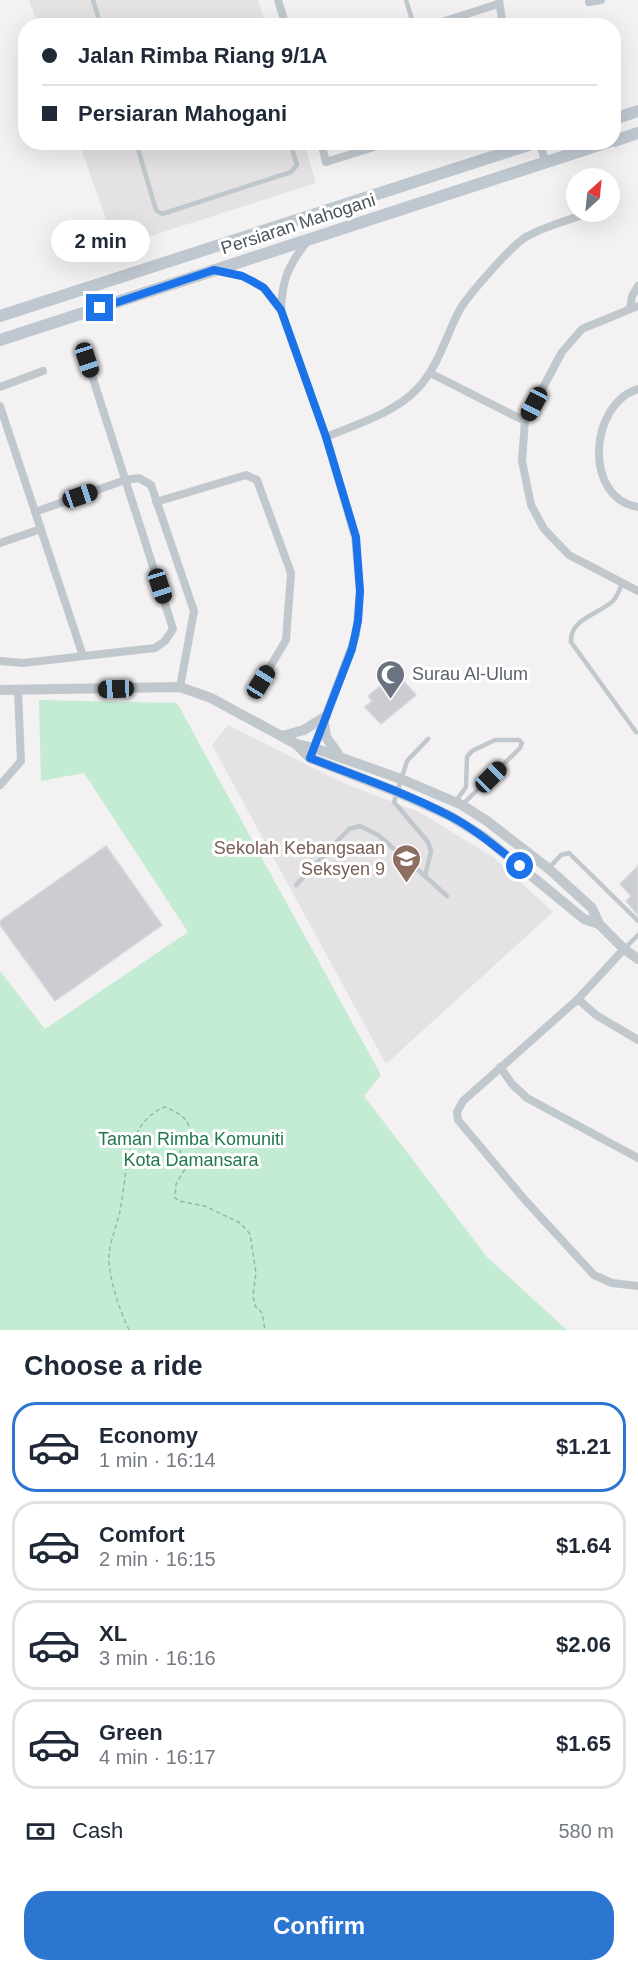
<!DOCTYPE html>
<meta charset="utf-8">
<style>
:root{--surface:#fff;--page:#f2f2f3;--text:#1f2937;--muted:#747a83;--line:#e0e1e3;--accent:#2c76d2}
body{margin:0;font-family:Arial,sans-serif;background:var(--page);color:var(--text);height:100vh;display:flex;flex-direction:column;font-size:22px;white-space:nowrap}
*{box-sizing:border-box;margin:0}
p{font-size:20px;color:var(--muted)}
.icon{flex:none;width:33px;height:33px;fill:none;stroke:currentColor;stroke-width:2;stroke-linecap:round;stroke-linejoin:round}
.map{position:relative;height:1330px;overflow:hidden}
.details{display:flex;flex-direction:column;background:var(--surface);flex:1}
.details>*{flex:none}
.top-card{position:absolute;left:18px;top:18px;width:603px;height:132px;border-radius:24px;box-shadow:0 6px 24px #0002;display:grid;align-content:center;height:132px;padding:0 24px;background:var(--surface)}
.needle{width:39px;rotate:27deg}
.tools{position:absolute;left:566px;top:168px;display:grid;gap:12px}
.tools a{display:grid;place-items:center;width:54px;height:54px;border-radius:50%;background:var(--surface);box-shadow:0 6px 24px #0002;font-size:30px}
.end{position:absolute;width:27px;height:27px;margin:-14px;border:8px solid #1a73e8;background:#fff;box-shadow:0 0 0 3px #fff}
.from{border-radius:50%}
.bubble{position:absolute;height:42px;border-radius:21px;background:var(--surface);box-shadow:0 6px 24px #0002;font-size:20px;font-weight:600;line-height:42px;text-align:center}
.car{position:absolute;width:18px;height:36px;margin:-18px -9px;border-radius:8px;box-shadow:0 0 4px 2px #0007;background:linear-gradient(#222 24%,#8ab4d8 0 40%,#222 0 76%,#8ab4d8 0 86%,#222 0)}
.top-card b{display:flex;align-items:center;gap:21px;height:57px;font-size:22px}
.top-card b+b{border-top:2px solid var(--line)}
.top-card i{width:15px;height:15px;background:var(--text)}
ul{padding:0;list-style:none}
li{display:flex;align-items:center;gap:18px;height:90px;margin:0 12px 9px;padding:0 12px;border:3px solid var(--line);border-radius:24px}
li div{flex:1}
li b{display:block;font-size:22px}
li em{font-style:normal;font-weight:600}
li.selected{border-color:var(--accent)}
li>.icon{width:54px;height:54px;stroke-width:1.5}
h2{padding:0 24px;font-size:27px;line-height:72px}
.pay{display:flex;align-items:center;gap:15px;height:66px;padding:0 24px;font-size:22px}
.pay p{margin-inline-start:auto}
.primary-button{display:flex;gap:12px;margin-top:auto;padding:12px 24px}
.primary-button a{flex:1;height:69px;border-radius:24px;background:var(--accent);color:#fff;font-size:24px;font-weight:600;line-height:69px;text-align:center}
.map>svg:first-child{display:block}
.education{fill:#e4e2e2}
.green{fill:#c4ebd3}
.building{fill:#cbcdd3;stroke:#d5d7db;stroke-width:1.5}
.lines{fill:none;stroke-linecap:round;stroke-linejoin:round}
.path{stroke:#80c6a3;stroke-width:1.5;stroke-dasharray:4.5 3;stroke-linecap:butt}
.service{stroke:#c0c8ce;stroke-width:4.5}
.minor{stroke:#c0c8ce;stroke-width:8}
.tertiary{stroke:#c0c8ce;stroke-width:10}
.secondary{stroke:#bfc7d0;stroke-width:12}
.route{stroke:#1a73e8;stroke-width:8}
.labels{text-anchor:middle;stroke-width:6;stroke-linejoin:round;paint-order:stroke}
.street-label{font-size:18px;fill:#4a545c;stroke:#fff}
.worship-label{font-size:18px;fill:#5b616d;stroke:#fff;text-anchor:start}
.education-label{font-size:18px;fill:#785e54;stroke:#fff;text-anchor:end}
.park-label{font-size:18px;fill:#21784c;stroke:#fff}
</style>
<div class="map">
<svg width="638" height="1330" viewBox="0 0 638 1330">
<rect width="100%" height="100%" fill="#f3f1f1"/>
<g class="education">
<path d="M29,0H258L266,25H38Z"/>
<path d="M79,143H304L316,183L116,247Z"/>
<path d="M228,725L339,781L421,813L493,857L553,912L386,1064L212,745Z"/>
</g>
<path class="green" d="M39,700L177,703L381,1075L364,1096L487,1257L567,1330H0V971L45,1029L188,932L84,773L41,781Z"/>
<g class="building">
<path d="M400,677L416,695L381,724L365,707L372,701L368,696L390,678L394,683Z"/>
<path d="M106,846L162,925L55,1001L0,925V921Z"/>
<path d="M638,866V915L626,901L631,896L620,884Z"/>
</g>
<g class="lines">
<path class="path" d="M129,1330C120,1311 108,1277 109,1255C110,1241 117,1225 120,1211C127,1176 125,1122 165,1107C176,1112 193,1119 188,1134C186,1141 182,1145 180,1152L188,1164L176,1184L175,1198L179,1201L205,1206L240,1223L250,1234L256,1273L253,1295L255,1306L262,1313L265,1330"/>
<g class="service">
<path d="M93,0L101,26"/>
<path d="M406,0L414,26"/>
<path d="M136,142L156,210L162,214L291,172L297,165L290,142"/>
<path d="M623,582C620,588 618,595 614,600C599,615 570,618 571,642L636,732"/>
<path d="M428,739L407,761L394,802L428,842L431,851L425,876L447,896"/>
<path d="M456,801L466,787L467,757L472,751L495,740H519L522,743L520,748L462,805"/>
<path d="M549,868L561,855L569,853L638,921"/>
<path d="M296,885L349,829L360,826L378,835L425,876"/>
<path d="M625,948L638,935"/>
</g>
<g class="minor">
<path d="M278,0L286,26"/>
<path d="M499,0L503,26"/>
<path d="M589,2L601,0"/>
<path d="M429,26L498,4"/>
<path d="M321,142L326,162L390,142"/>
<path d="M539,142L546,163"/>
<path d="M216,271L242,276L252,281L264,288L281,310L326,437L355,537L360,591L356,635L312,752"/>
<path d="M638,306L582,329L562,352L525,421L522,461L531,505L544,529L569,555L638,591"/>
<path d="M630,309L632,296L638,286"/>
<path d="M281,310C282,278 289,265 308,240"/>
<path d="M430,373L525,421"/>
<path d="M0,387L43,371"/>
<path d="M638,389C589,404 583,498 638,507"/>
<path d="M0,406L83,656"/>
<path d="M326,437C357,424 395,413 418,388C438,367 446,336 459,311C467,296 509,249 523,239C539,228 564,222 582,215"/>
<path d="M156,502L246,475L257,480L291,573L286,640L261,682"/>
<path d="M35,512L125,480L139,478L151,485L194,611L180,687"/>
<path d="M0,543L41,529"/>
<path d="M0,661L23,663L155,648L165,641L173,629L87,360"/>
<path d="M0,785L21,761L18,692"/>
<path d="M578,999L624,949"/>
<path d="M638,1040L596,1015L578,999L463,1101L457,1112L458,1120L525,1200L594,1275L612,1283L638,1286"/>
<path d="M500,1067L512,1084L527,1098L638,1158"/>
</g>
<g class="tertiary">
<path d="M0,690L180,687L211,698L296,744L314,748L401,779L462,805L487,821L549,869L592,908L599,924L624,949L638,959"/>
<path d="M324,723L326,737L338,754"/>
<path d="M282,736L304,730L326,716"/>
<path d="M296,744L310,758L397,792L450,816L484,837L584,919L599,924"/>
</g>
<g class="secondary">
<path d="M614,119L638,111"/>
<path d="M614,141L638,133"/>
<path d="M0,316L538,142"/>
<path d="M0,340L608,142"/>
</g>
</g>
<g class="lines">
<path class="route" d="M100,308L214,270L242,276L252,281L264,288L281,310L326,437L356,537L360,591L358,621L352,649L310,758C356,776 404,792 448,815C474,828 497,848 520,866"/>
</g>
<defs>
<symbol id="mosque-pin" viewBox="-11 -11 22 30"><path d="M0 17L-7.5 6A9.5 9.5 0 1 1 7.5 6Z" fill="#6b7280" stroke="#fff"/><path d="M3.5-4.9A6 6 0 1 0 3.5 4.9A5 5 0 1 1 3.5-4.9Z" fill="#fff"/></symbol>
<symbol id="school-pin" viewBox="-11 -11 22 30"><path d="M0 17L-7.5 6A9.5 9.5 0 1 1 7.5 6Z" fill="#8d6e63" stroke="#fff"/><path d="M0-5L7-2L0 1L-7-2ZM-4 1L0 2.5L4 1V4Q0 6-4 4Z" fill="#fff"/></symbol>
</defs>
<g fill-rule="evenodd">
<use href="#mosque-pin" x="374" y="658" width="33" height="45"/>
<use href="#school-pin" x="390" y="842" width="33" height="45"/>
</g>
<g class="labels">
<g class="street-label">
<text transform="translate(298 224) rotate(-18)" y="6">Persiaran Mahogani</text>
</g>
<g class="worship-label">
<text x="412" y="680">Surau Al-Ulum</text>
</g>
<g class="education-label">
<text x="385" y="854">Sekolah Kebangsaan<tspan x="385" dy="21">Seksyen 9</tspan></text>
</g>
<g class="park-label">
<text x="191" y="1145">Taman Rimba Komuniti<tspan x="191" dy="21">Kota Damansara</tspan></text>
</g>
</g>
</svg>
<div class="tools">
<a><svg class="needle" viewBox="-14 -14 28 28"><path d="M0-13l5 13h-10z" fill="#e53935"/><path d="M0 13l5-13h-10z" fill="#747a83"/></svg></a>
</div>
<i class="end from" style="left:520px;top:866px"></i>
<i class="end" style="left:100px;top:308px"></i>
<div class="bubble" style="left:51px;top:220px;width:99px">2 min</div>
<i class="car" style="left:87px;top:360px;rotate:162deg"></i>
<i class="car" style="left:534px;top:404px;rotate:208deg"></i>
<i class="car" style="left:80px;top:496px;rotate:71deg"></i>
<i class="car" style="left:160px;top:586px;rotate:162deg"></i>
<i class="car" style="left:261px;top:682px;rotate:32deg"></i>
<i class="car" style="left:116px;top:689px;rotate:268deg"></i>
<i class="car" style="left:491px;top:777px;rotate:45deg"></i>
<div class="top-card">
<b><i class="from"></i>Jalan Rimba Riang 9/1A</b>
<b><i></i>Persiaran Mahogani</b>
</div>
</div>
<section class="details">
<h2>Choose a ride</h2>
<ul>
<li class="selected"><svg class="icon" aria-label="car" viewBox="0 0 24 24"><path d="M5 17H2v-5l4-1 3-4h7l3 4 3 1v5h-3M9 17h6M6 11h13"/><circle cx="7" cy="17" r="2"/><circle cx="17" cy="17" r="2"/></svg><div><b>Economy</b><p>1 min · 16:14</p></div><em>$1.21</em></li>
<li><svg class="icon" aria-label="car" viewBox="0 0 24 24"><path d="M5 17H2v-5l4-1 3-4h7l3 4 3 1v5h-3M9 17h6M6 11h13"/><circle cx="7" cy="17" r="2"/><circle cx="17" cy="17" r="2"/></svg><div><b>Comfort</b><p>2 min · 16:15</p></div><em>$1.64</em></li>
<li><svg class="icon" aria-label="car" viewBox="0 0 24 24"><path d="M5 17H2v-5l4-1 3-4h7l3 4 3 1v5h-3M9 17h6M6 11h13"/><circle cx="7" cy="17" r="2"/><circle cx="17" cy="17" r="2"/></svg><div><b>XL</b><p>3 min · 16:16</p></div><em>$2.06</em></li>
<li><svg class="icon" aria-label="car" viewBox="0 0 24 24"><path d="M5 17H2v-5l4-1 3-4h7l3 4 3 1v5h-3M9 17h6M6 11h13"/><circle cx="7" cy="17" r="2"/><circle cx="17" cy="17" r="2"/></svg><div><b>Green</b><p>4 min · 16:17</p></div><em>$1.65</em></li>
</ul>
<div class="pay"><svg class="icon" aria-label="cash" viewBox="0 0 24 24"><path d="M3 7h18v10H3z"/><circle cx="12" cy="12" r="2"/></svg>Cash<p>580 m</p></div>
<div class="primary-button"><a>Confirm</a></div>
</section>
